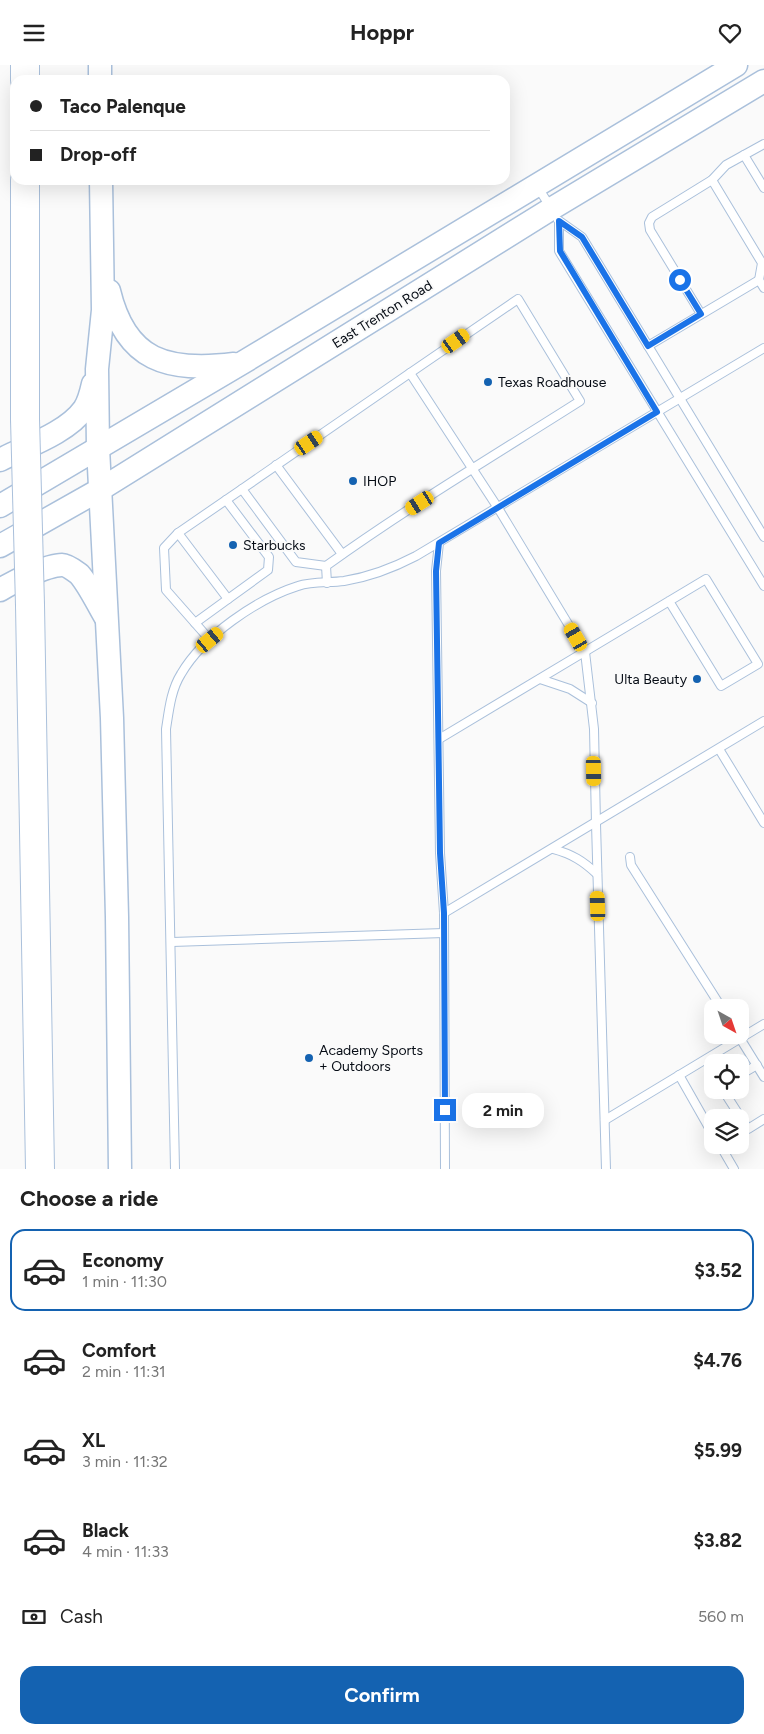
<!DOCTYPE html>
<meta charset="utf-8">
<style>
:root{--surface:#fff;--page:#f2f2f2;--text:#222;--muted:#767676;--line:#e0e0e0;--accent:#1462b1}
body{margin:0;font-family:Figtree,sans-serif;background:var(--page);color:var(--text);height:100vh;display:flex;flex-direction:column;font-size:19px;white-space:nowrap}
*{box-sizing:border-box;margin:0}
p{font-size:16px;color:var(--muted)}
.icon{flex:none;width:28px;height:28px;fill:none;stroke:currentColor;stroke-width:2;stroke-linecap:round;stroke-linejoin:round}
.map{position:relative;height:1104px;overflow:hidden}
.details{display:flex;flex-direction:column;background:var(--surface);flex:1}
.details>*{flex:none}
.top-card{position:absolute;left:10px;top:10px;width:500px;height:110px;border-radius:15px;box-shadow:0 5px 20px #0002;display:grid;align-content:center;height:110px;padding:0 20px;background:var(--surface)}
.needle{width:32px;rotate:140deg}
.fabs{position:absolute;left:704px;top:934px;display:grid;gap:10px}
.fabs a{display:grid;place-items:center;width:45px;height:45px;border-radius:10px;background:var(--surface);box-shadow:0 5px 20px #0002;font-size:25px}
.end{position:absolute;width:22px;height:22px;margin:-11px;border:6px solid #1a73e8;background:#fff;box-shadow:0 0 0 2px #fff}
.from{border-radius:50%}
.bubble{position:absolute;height:35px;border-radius:15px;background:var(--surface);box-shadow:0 5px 20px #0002;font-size:16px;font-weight:700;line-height:35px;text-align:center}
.car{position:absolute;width:15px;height:30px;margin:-15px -8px;border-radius:6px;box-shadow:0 0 4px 1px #0007;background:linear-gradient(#f5c518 24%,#345 0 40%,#f5c518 0 76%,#345 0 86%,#f5c518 0)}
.top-card b{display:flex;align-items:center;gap:18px;height:48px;font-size:19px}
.top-card b+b{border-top:1px solid var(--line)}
.top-card i{width:12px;height:12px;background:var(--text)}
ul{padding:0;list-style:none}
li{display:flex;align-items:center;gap:15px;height:82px;margin:0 10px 8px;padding:0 10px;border:2px solid transparent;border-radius:15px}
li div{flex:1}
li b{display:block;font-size:19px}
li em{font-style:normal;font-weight:700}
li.on{border-color:var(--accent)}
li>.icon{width:45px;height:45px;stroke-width:1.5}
h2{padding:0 20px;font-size:22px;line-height:60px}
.pay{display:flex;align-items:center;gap:12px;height:55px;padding:0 20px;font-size:19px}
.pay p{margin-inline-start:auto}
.button{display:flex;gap:10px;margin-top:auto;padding:10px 20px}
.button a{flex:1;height:58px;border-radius:15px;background:var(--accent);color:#fff;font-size:20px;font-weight:700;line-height:58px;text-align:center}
header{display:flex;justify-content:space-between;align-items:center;height:65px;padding:0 20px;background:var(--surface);font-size:22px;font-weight:700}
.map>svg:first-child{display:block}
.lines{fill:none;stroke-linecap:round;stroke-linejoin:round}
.lane-casing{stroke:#aac0db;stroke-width:10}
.secondary-casing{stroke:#aac0db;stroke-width:25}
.highway-casing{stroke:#aac0db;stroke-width:30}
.lane{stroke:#fff;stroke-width:8}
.secondary{stroke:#fff;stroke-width:22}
.highway{stroke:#fff;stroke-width:28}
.highway-bridge-casing{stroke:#aac0db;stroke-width:30;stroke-linecap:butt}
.highway-bridge{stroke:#fff;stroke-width:28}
.route{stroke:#1a73e8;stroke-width:6}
.poi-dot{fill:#1462b1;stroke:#fafafa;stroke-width:2}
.labels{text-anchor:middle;stroke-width:4;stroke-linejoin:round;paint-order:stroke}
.street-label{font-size:14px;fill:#060c15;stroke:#fafafa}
.poi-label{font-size:14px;fill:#060c15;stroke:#fafafa;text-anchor:start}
</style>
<header><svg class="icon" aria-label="menu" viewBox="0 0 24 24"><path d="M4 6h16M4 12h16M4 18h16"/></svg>Hoppr<svg class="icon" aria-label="heart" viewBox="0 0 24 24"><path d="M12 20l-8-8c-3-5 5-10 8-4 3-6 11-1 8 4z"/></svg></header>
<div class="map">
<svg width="764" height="1104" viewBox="0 0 764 1104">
<rect width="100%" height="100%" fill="#fafafa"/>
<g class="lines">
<defs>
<g id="lane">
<path d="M744,90L764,123"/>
<path d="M712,115L762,198L759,215"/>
<path d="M537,121L551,143"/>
<path d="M558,155L582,172L764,472"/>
<path d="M559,157V186L764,521"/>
<path d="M701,249L650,165L649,158L652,152L712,115L726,100L764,79"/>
<path d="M648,281L759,215L764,223"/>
<path d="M276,400L342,489"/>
<path d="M226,435L269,492L268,505L228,534"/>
<path d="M178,468L228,534L195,558"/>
<path d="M439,478L436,506L440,788L444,848L445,1104"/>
<path d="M326,501L296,497L242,424L410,308"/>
<path d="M327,518L326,501C408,442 495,390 580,336L518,234L410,308L498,443L585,587L594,664L596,759L606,1104"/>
<path d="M210,575L166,525L164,483L178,468L242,424"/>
<path d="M540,614L570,624L592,638"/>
<path d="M439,674C528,621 617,567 706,514L758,599L721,621L669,536"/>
<path d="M719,684L764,758"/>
<path d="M553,784C572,789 583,796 597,809"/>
<path d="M630,792L631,800L721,942"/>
<path d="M444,848L764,656"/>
<path d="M172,877L444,868"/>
<path d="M738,970L764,1012"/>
<path d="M679,1010L712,1068"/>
<path d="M740,1010L757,1000"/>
<path d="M723,1025L748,1064L764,1054"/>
<path d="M605,1055L764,959"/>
<path d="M720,1080L734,1104"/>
<path d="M175,1104L166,664C169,645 171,625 181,609C203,571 257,534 298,521C312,516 329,518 344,516C369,512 393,503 416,491L764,283"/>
</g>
<g id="secondary">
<path d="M100,0V15"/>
<path d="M101,115L103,245L97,304L98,383L112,653L117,852L120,1104"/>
<path d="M109,226C126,297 168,307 234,299"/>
<path d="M0,395C25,382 67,368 84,344C89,337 91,328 93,319"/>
<path d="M0,441L242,298L736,0"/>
<path d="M0,481L101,424L551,144L764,16"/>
<path d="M0,525C13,517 47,500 62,500C67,500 75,506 79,509C89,520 98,540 106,553"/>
</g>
<g id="highway">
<path d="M25,15V0"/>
<path d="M25,354V115"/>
<path d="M30,540L40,1104"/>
</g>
</defs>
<use href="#lane" class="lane-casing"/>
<use href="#secondary" class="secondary-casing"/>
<use href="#highway" class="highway-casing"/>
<use href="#lane" class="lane"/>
<use href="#secondary" class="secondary"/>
<use href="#highway" class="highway"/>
<defs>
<path id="highway-bridge" d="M25,354L30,540"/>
</defs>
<use href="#highway-bridge" class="highway-bridge-casing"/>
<use href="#highway-bridge" class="highway-bridge"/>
</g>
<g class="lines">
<path class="route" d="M445,1045L444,848L440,788L436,506L439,478L657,347L560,186L559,156L582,172L648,281L701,249L680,215"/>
</g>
<g class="poi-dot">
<circle cx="488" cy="317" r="5"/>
<circle cx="353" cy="416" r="5"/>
<circle cx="233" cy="480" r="5"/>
<circle cx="697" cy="614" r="5"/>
<circle cx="309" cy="993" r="5"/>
</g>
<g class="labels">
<g class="street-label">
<text transform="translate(382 249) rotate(-32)" y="5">East Trenton Road</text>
</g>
<g class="poi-label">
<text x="498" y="322">Texas Roadhouse</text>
<text x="363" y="421">IHOP</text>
<text x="243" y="485">Starbucks</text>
<text x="687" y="619" text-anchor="end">Ulta Beauty</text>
<text x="319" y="990">Academy Sports<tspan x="319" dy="16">+ Outdoors</tspan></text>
</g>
</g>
</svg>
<div class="fabs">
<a><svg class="needle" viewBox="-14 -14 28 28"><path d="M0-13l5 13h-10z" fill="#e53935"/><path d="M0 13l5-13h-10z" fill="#767676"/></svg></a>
<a><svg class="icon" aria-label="locate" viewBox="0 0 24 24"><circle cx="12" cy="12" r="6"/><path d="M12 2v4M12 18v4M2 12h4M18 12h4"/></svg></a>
<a><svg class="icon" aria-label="layers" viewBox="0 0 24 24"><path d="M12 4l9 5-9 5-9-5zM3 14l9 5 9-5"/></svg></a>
</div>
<i class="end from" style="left:680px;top:215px"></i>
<i class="end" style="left:445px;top:1045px"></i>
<div class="bubble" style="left:462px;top:1028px;width:82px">2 min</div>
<i class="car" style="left:456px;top:276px;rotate:55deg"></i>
<i class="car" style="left:309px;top:378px;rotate:56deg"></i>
<i class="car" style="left:420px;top:438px;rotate:237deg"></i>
<i class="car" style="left:576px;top:572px;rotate:330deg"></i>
<i class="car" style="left:210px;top:575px;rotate:50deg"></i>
<i class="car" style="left:594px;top:706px;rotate:179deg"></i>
<i class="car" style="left:598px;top:841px;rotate:358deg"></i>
<div class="top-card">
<b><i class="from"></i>Taco Palenque</b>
<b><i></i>Drop-off</b>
</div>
</div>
<section class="details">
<h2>Choose a ride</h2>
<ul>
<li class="on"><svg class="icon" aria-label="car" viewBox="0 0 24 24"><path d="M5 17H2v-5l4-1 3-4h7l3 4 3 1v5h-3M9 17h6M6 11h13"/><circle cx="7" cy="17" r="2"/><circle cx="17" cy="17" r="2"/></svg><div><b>Economy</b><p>1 min · 11:30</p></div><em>$3.52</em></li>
<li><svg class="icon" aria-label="car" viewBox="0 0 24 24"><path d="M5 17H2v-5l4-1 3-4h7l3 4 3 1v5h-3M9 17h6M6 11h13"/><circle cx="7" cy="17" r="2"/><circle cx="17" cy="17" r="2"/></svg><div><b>Comfort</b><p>2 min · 11:31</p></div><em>$4.76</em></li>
<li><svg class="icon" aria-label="car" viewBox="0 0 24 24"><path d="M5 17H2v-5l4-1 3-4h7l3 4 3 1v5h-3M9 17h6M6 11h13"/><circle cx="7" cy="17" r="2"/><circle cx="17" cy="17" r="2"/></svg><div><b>XL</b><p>3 min · 11:32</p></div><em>$5.99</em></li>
<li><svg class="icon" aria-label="car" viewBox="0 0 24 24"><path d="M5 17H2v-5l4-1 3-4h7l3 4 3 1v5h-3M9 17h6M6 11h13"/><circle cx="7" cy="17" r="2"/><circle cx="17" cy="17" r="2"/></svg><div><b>Black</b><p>4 min · 11:33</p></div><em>$3.82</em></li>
</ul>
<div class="pay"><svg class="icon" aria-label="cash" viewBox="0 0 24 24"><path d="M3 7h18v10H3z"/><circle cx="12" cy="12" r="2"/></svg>Cash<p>560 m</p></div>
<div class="button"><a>Confirm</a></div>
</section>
